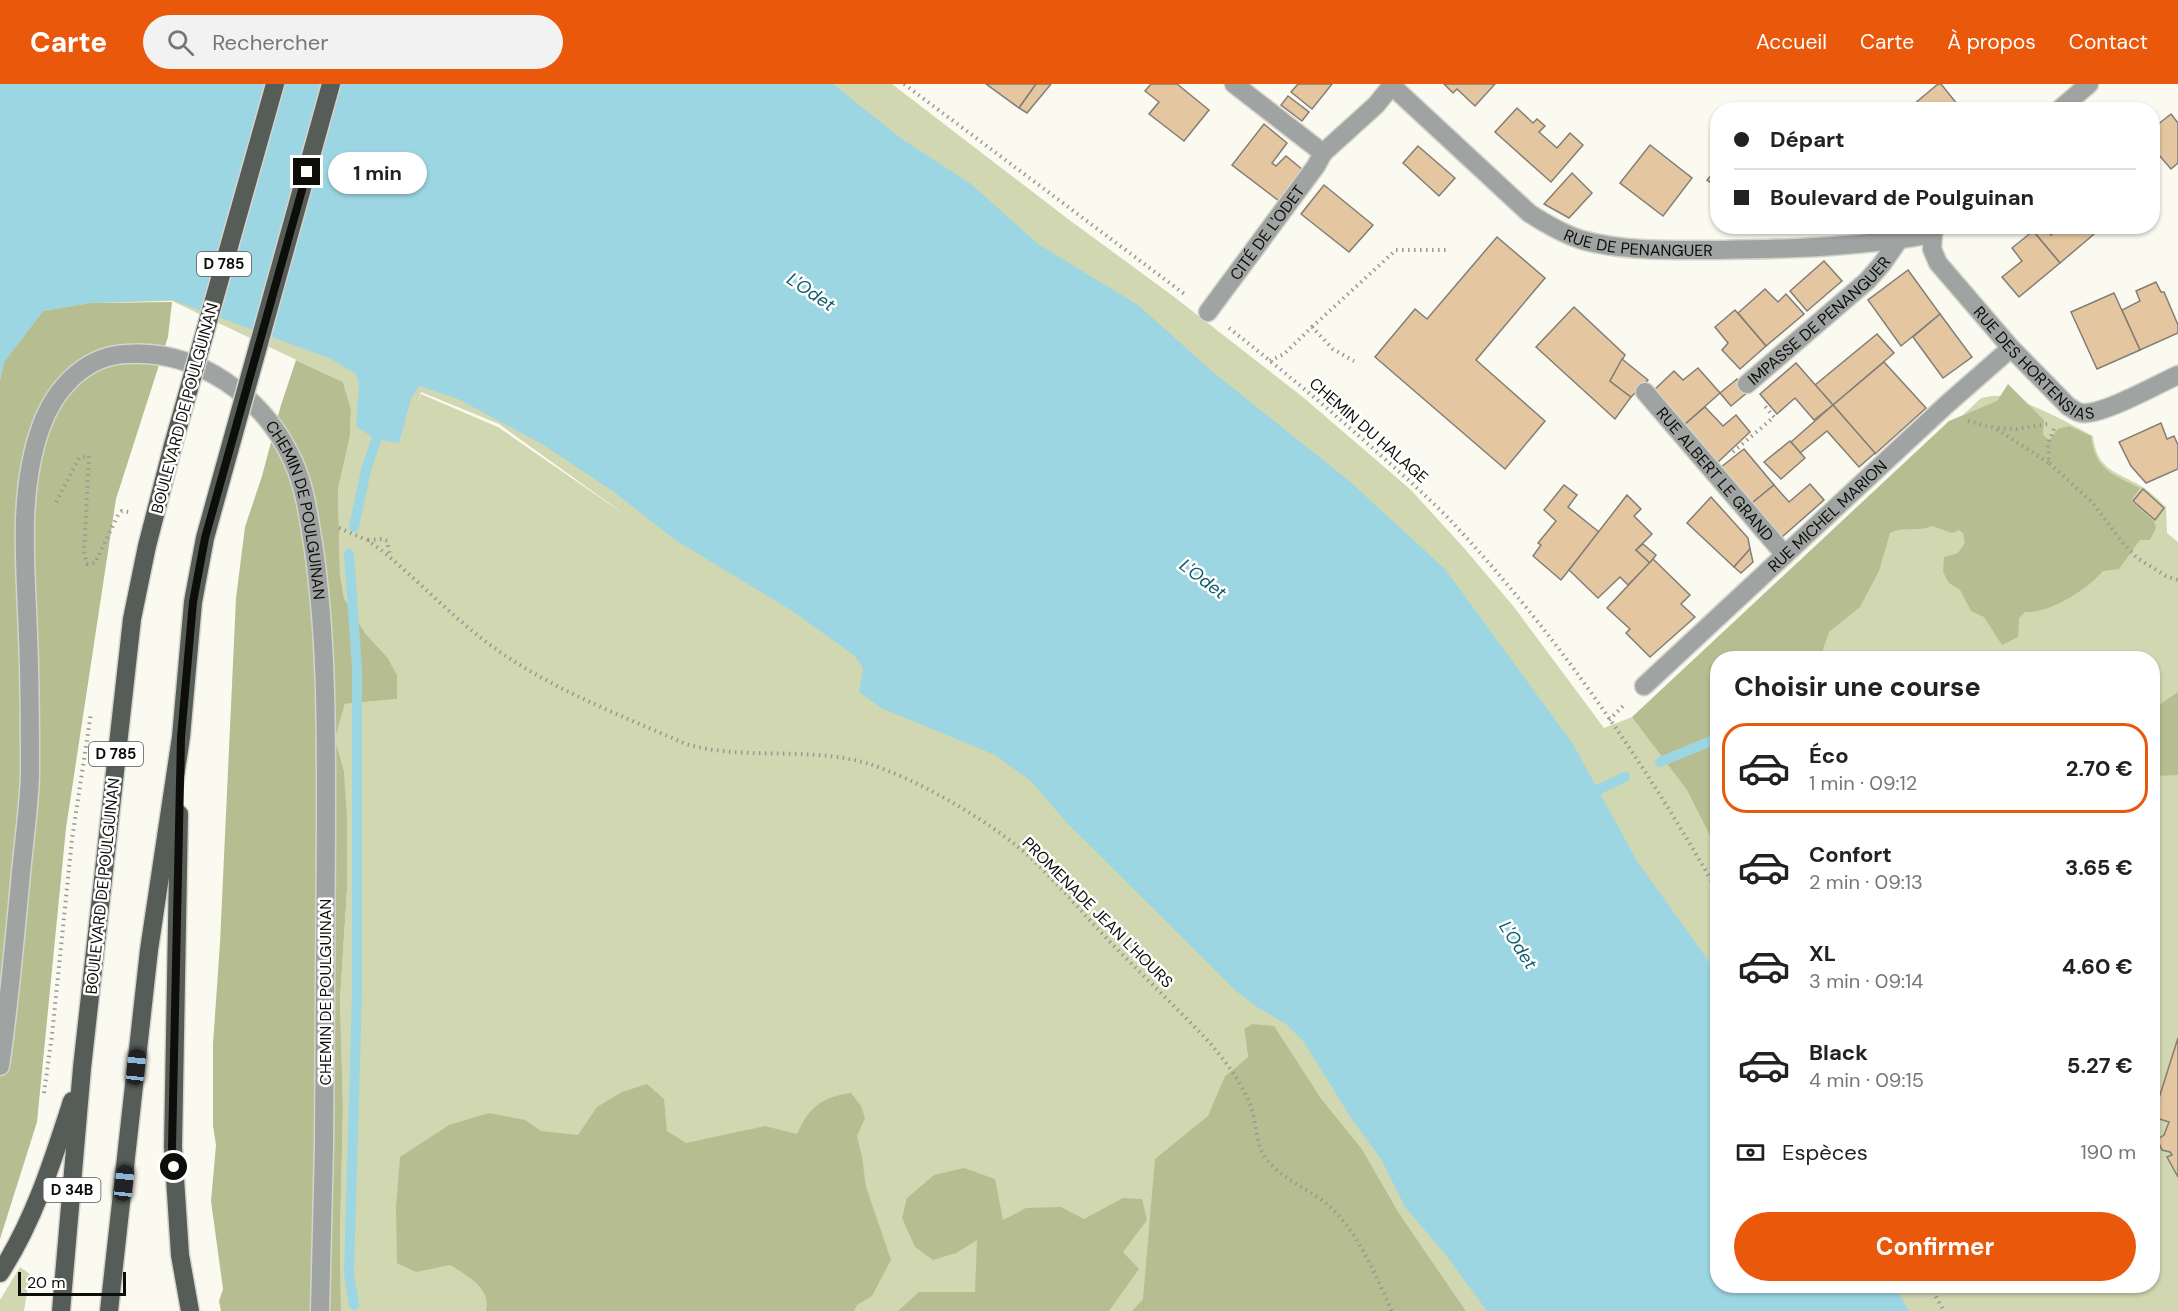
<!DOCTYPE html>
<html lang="fr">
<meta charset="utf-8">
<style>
:root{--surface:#fff;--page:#f2f2f2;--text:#222;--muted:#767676;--line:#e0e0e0;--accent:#ea580c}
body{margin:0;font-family:"DM Sans",sans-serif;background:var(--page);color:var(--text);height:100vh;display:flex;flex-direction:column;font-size:22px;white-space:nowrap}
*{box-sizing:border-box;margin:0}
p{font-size:20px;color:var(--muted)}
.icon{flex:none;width:33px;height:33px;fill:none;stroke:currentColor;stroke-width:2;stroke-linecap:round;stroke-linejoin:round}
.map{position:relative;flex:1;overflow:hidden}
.sheet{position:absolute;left:1710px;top:567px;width:450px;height:642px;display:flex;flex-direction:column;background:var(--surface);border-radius:24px;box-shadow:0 2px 4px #0004}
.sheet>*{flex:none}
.guide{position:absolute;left:1710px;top:18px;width:450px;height:132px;border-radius:24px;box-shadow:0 2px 4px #0004;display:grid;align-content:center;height:132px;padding:0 24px;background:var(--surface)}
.scale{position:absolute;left:18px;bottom:15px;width:108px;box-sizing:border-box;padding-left:6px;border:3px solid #0d0d0a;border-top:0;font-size:16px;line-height:21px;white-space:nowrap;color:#0d0d0a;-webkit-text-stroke:4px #fff;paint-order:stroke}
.end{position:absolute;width:27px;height:27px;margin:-14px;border:8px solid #0d0d0a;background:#fff;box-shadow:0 0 0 3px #fff}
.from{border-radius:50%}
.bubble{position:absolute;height:42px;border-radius:21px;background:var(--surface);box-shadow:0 2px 4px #0004;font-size:20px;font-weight:700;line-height:42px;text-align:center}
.car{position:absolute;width:18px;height:36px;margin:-18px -9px;border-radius:8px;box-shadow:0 0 4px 2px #0007;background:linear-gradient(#222 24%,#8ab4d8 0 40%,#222 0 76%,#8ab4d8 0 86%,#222 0)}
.guide b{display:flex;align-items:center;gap:21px;height:57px;font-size:22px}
.guide b+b{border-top:2px solid var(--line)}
.guide i{width:15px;height:15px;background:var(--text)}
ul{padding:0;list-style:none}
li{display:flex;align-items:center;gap:18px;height:90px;margin:0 12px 9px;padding:0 12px;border:3px solid transparent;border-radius:24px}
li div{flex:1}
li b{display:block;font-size:22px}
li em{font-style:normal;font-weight:700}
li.current{border-color:var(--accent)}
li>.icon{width:54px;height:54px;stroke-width:1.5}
h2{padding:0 24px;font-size:27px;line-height:72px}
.pay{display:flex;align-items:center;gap:15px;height:66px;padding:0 24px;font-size:22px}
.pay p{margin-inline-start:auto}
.cta{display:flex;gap:12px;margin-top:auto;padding:12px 24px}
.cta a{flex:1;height:69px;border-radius:36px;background:var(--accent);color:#fff;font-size:24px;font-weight:700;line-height:69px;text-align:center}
header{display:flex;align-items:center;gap:36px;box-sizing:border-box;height:84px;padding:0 30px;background:var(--accent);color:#fff}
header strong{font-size:28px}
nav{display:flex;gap:33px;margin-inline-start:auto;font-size:21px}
.search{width:420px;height:54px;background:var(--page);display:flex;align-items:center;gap:15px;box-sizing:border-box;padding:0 21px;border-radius:33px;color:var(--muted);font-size:22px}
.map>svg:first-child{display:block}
.green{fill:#d1d7b0;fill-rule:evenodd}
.forest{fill:#b6be91}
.water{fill:#9dd6e3}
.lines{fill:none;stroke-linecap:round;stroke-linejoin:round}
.stream{stroke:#9dd6e3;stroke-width:10}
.building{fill:#e4c6a0;stroke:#837e77;stroke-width:1.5}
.minor-casing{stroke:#d5d4cb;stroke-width:21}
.major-casing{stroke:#d5d4cb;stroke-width:21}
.path{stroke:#999891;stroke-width:4;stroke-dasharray:1.5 4.5;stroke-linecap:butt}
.minor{stroke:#9fa3a1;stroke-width:18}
.major{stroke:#565d59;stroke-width:18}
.major-bridge-casing{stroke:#d5d4cb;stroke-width:21;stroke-linecap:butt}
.major-bridge{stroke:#565d59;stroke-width:18}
.route{stroke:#0d0d0a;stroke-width:8}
.labels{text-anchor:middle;stroke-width:5;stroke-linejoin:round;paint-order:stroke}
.shield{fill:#fff;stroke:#565654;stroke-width:1.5}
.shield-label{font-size:15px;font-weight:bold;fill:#0d0d0a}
.street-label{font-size:16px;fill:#0d0d0a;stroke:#fff}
.water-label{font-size:18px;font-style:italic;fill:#0f5d6b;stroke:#fff}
</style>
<header>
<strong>Carte</strong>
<div class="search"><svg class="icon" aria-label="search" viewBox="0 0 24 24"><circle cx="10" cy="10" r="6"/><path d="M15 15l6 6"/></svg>Rechercher</div>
<nav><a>Accueil</a><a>Carte</a><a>À propos</a><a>Contact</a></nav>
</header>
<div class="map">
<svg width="2178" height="1227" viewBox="0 0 2178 1227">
<rect width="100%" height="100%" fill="#fbfaf0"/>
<g class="green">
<path d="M0,0L421,55L1606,1227H1466L1399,1129L1362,1065L1320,1013L1244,945L1248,973L1225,992L1144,1215L1132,1227H341L340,1151L343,1024L340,916L347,806L344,687L335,655L345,620L397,615V591L388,574L365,549L344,514L340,491L338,405L350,352L351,325L343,298L172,217L90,219L4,278L0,296ZM421,308L499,340L631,435L498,343L421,310L417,321Z"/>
<path d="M667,0H892L1068,135L1173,212L1304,314L1411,406L1464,464L1514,523L1604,644L1632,633L1649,630L1981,314C1987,313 1994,311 2000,312C2025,315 2069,339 2093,352C2097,386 2115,387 2141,402C2150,407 2158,416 2166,423L2167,449L2178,458V1227H1842L1829,1202H2152V574H1718L1717,1031Z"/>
<path d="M20,1183L30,1190L24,1227H0V1216Z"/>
</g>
<g class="forest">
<path d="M172,218L168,253L116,415L66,744L37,1038L0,1155V296L4,278L43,227L90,219Z"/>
<path d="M296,276L343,298L351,325L350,352L338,405L340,491L344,514L365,549L388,574L397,591V615L345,620L335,655L344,687L347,734V806L340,916L343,1024L340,1151L341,1227H221L219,1217L223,1205L211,1117L216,1061L213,1042V960L220,859L236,514L245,443L262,392L281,321Z"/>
<path d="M2008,300L2044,336L2043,351L2049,356L2058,345L2069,342L2091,352C2095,386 2112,390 2140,404L2131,417L2154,437L2156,444L2150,456H2140L2119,485L2103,487C2088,505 2049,530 2025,528L2019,534L2018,553L2002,561L1984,533L1971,527L1960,506L1949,499L1943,488L1944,473L1958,469L1965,459L1963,449L1959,446L1952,449L1932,442C1918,448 1903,442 1890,449L1879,487L1860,523L1829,548L1820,574H1718L1717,765L1687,706L1632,633L1949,337L1997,317Z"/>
<path d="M2178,608V691L2156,692L2153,687V622L2156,623Z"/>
<path d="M1252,940L1274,942L1320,1013L1362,1065L1399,1129L1466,1227H1132L1143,1215L1155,1075L1208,1032L1225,992L1248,973L1244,945Z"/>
<path d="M647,1000L664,1015L667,1047L686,1059L765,1042L797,1050C809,1023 822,1013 851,1009L861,1022L865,1034L857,1052L862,1073L866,1103L891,1176L872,1212L857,1221L854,1227H486C492,1204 466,1191 450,1181L416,1188L397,1179L396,1124L400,1073L449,1041L489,1029L525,1036L541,1047L578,1051L597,1023L622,1008Z"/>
<path d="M964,1084L995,1095L1003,1136L1026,1124L1061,1123L1084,1135L1123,1114L1142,1115L1147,1136L1123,1168L1139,1185L1109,1227H898L919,1208H975L977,1156L956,1169L933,1176L915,1163L902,1134L907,1114L934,1091Z"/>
</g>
<path class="water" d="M0,0H833L902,55L971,100L1038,160L1138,221L1214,289L1347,395L1445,485L1573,660L1637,777L1708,876L1717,894L1718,1202H1895L1909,1227H1487L1445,1170L1405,1123L1381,1075L1351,1034L1304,958L1286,940L1257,923L1236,907L1066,738L1032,698L995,671L881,624L859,608L863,584L855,572L791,526L675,456L614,408L542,360L458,315L419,302L411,315L399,359L375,355L356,342L359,300L356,290L329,274L172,216L90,219L43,227L4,278L0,296Z"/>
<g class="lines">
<g class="stream">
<path d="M354,443L366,386L381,342"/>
<path d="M349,470L357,584V909L349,1190L354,1221"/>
<path d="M1660,678L1718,654"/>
<path d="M1587,711L1625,693"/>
</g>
</g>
<g class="building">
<path d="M986,0H1036L1019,24Z"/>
<path d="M1036,0H1051L1027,29L1019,24Z"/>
<path d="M1151,0H1177L1209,26L1184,57L1149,30L1159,18L1145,7Z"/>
<path d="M1298,0H1332L1312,25L1291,8Z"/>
<path d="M1444,0H1495L1475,22L1457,5L1453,9Z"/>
<path d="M1938,0H1941L1962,26H1907Z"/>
<path d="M1288,12L1309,28L1302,37L1281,21Z"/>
<path d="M1517,24L1533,39L1537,35L1545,42L1539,48L1557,64L1570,49L1583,61L1551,98L1495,48Z"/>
<path d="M2171,30L2178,39V79L2171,85L2152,63V45Z"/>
<path d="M1264,40L1287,59L1272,79L1276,82L1286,72L1303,86L1279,117L1232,81Z"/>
<path d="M1650,61L1692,94L1663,132L1620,99Z"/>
<path d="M1418,62L1455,94L1439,112L1403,79Z"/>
<path d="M1718,83V104L1707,96Z"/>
<path d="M1572,89L1592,109L1569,134L1544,120Z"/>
<path d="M1324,101L1373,141L1349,168L1301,130Z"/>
<path d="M2042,142L2051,151L2061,142H2099L2100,145L2060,179L2035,149Z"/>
<path d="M2033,147L2060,179L2019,213L2002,193L2022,177L2012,164Z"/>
<path d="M1497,153L1545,194L1476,276L1545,337L1505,385L1375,273L1415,225L1427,235Z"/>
<path d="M1824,177L1842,197L1807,227L1790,207Z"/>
<path d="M1908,186L1940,230L1901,262L1868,216Z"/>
<path d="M2156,198L2161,208H2164L2178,241V249L2140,266L2122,226L2140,217L2136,207Z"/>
<path d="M1765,205L1778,218L1786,210L1804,230L1766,262L1738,229Z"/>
<path d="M2114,209L2140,266L2097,285L2071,228Z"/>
<path d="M1574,223L1625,271L1610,297L1631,313L1615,335L1536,263Z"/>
<path d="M1735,226L1766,262L1740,285L1722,266L1728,259L1715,243Z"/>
<path d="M1940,230L1972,273L1943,294L1913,253Z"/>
<path d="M1877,250L1894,269L1833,321L1815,301Z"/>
<path d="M1622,275L1648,296L1631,313L1610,297Z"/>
<path d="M1884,278L1926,324L1875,370L1833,321Z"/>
<path d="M1796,279L1833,321L1814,336L1795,314L1777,330L1760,310Z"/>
<path d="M1698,284L1720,309L1684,341L1654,306L1674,287L1683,296Z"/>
<path d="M1737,295L1748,308L1731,322L1720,309Z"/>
<path d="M1833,321L1875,369L1859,383L1827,347L1800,369L1791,358Z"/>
<path d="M1705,323L1723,342L1736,331L1750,348L1717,379L1684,341Z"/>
<path d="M2161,339L2167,355L2174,352L2178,361V385L2146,399L2131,382L2119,358Z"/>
<path d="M1790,357L1805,374L1781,395L1764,378Z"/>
<path d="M1744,365L1774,401L1752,419L1721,383Z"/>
<path d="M1810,400L1824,416L1782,453L1752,419L1774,401L1789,418Z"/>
<path d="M1564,401L1577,411L1568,423L1599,448L1561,496L1533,472L1541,461L1538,459L1556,437L1544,426Z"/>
<path d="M2143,405L2164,424L2155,436L2133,417Z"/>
<path d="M1627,411L1641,425L1634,432L1652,450L1636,466L1650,479L1628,501L1620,493L1598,514L1569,486Z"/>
<path d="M1711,413L1748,454L1750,465L1734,483L1687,439Z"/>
<path d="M1643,460L1656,471L1650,479L1636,466Z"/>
<path d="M1750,465L1753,478L1741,489L1734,483Z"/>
<path d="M1653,475L1690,511L1681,520L1695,533L1650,573L1626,549L1630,545L1607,524Z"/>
<path d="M2178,954V1093L2167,1073L2172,1071L2170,1068L2162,1066L2159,1059L2158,1055L2164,1051L2169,1038L2153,1033Z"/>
</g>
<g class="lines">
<defs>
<g id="minor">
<path d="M1234,0L1323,69L1376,21L1393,0"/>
<path id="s1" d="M1392,2L1529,129C1546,140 1563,150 1582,156C1626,168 1674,166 1719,166C1790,165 1862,163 1933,150L1935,142"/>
<path d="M2059,26L2089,0"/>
<path id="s2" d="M1933,150L1932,165L1938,179L2011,264L2068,322C2074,326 2079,330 2086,329C2108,328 2156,301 2178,291"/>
<path id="s3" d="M1208,228L1316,82L1323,69"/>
<path id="s4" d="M1747,300L1867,197L1882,180L1898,157"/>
<path id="s5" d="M1645,308L1785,471"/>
<path id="s6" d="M1644,602L1946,321L2011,264"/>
<path id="s7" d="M0,982C9,922 14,860 20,800C23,763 29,726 30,690C30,644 30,598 28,552C26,484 17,409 41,343C54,306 84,272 126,270C198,265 264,313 293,377C306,406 309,436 314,466C327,558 326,649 326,741C325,848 325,955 324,1062C323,1117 321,1172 320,1227"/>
</g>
<g id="major">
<path d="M179,730L173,1063L180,1171L190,1227"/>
<path d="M0,1189C34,1137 53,1076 72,1017"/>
<path d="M61,1227L82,984L132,535L147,462L173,361"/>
<path d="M109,1227L149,866L181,653L193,518L205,454L221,396"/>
</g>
</defs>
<use href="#minor" class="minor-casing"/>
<use href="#major" class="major-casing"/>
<g class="path">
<path d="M904,0L1187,212"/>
<path d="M1312,243L1396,166H1446"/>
<path d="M1229,244C1276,281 1323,320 1368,360C1396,385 1425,410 1451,437C1555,548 1643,676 1718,808"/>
<path d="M1270,277L1284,270L1312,243L1333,265L1354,277"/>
<path d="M1968,337L1995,344L2049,379"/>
<path d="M1998,344L2016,345L2047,340"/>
<path d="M2054,345L2048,359L2049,379L2092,418L2122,458L2137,474L2166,492L2178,496"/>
<path d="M1733,368L1774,333L1764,321"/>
<path d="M56,418L79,374L89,372L84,468L87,480L95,479L118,431L122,427L129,428"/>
<path d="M339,444L367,456L381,466C419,497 453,534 493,563C551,605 620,631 686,660C744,677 807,662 866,679C916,694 996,740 1034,777C1061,803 1085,832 1111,859C1144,893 1178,925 1210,959C1225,977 1242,999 1250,1020C1257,1039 1255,1061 1267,1076C1284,1097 1310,1105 1329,1122C1359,1149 1375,1191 1392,1227"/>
<path d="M368,456L383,455L387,457L390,472"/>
<path d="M1609,636L1624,621"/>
<path d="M44,1009L52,951L72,755L91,629"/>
<path d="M1930,1202L1944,1227"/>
</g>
<use href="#minor" class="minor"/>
<use href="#major" class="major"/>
<defs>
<g id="major-bridge">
<path d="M173,361L275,0"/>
<path d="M221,396L331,0"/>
</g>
</defs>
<use href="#major-bridge" class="major-bridge-casing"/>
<use href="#major-bridge" class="major-bridge"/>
</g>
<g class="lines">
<path class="route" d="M174,1083L172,1063L181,653L193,518L205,454L307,88"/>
</g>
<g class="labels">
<g class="shield">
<rect x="197" y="168" width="54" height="24" rx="4.5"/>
<rect x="89" y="658" width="54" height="24" rx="4.5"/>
<rect x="43.5" y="1094" width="57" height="24" rx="4.5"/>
</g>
<g class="shield-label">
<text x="224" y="185">D 785</text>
<text x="116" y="675">D 785</text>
<text x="72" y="1111">D 34B</text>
</g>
<g class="street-label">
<text dy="6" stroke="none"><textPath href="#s3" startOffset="99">CITÉ DE L'ODET</textPath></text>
<text dy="6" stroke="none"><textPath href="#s1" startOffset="303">RUE DE PENANGUER</textPath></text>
<text dy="6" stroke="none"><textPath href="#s4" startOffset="96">IMPASSE DE PENANGUER</textPath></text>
<text dy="6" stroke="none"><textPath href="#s2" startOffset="171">RUE DES HORTENSIAS</textPath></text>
<text transform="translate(184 324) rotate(-75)" y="6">BOULEVARD DE POULGUINAN</text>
<text transform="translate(1369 346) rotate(41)" y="6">CHEMIN DU HALAGE</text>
<text dy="6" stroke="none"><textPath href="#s5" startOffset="108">RUE ALBERT LE GRAND</textPath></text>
<text dy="6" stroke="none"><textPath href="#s7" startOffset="1020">CHEMIN DE POULGUINAN</textPath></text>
<text dy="6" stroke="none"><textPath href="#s6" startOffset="250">RUE MICHEL MARION</textPath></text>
<text transform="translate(102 802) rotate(-84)" y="6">BOULEVARD DE POULGUINAN</text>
<text transform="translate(1098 828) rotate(45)" y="6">PROMENADE JEAN L'HOURS</text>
<text transform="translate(325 908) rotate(-90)" y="6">CHEMIN DE POULGUINAN</text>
</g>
<g class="water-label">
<text transform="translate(811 208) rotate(34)" y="6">L'Odet</text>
<text transform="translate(1203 495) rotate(37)" y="6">L'Odet</text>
<text transform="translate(1518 861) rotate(57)" y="6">L'Odet</text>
</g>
</g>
</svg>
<div class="scale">20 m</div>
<i class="end from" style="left:174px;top:1083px"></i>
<i class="end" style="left:307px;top:88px"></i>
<div class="bubble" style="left:328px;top:68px;width:99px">1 min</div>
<i class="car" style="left:136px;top:983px;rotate:6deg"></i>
<i class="car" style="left:124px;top:1099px;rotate:6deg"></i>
<div class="guide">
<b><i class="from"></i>Départ</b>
<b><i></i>Boulevard de Poulguinan</b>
</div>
<section class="sheet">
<h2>Choisir une course</h2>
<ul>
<li class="current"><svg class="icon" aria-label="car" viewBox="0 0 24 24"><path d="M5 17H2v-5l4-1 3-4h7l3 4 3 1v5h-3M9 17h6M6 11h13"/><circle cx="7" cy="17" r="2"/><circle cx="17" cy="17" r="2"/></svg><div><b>Éco</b><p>1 min · 09:12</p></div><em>2.70 €</em></li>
<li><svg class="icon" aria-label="car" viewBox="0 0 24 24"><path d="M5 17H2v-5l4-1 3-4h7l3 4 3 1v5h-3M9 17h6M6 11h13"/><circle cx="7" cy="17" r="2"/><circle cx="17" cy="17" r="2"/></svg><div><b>Confort</b><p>2 min · 09:13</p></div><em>3.65 €</em></li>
<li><svg class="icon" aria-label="car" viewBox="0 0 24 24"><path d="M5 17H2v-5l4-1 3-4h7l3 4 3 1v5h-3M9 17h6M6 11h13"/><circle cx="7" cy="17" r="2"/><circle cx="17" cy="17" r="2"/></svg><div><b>XL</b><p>3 min · 09:14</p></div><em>4.60 €</em></li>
<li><svg class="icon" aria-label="car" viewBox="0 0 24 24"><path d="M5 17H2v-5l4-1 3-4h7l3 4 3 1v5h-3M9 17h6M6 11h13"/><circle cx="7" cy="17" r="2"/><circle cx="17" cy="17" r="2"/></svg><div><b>Black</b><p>4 min · 09:15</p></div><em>5.27 €</em></li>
</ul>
<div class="pay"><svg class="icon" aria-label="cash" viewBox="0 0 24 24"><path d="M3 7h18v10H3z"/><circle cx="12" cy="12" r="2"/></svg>Espèces<p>190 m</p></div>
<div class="cta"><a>Confirmer</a></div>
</section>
</div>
